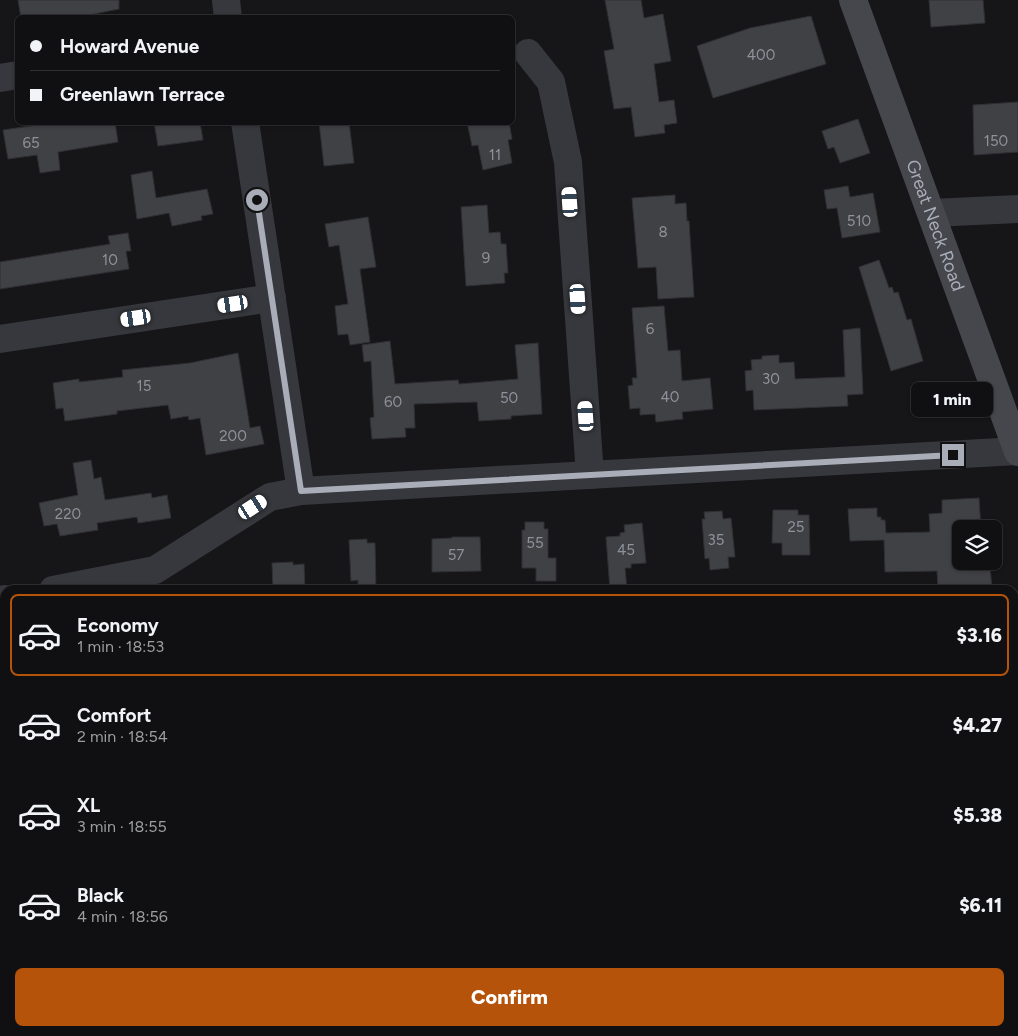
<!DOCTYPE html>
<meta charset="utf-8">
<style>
:root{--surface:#101012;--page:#1e1e20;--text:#f1f3f6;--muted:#9c9d9f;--line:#303032;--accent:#b45309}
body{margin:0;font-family:Figtree,sans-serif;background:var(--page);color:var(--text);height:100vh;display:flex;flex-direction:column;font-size:19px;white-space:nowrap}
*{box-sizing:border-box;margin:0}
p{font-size:16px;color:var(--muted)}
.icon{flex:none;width:28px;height:28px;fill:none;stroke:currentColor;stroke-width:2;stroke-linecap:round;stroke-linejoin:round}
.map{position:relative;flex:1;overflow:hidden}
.side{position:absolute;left:0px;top:585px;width:1019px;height:451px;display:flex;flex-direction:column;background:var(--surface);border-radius:15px 15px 0 0;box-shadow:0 1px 4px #0004,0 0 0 1px var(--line)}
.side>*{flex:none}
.guide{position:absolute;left:15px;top:15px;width:500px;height:110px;border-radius:8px;box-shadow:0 1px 4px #0004,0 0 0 1px var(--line);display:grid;align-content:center;height:110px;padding:0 15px;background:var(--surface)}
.fabs{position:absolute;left:952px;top:520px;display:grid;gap:10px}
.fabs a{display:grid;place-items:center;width:50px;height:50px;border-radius:8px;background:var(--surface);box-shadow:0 1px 4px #0004,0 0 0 1px var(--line);font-size:25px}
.end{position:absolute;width:22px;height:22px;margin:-11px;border:6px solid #a8adb8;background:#111;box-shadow:0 0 0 2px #111}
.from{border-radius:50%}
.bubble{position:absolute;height:35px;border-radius:8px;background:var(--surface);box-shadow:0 1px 4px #0004,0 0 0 1px var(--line);font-size:16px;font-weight:800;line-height:35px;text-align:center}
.car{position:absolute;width:15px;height:30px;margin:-15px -8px;border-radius:6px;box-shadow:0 0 4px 1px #0007;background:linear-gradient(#fff 24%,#345 0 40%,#fff 0 76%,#345 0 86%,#fff 0)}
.guide b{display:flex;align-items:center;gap:18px;height:48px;font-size:19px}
.guide b+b{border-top:1px solid var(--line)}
.guide i{width:12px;height:12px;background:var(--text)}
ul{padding:9px 0 0;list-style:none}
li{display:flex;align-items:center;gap:15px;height:82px;margin:0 10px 8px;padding:0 5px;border:2px solid transparent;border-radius:8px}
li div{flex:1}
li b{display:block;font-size:19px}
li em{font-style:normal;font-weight:800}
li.selected{border-color:var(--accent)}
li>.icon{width:45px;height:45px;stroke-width:1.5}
.primary-button{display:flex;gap:10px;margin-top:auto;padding:10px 15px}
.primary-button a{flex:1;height:58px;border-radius:8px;background:var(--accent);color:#fff;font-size:20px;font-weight:800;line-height:58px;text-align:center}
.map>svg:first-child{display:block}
.building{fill:#404145;stroke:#303034}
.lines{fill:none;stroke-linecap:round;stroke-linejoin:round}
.street{stroke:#37383d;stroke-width:28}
.secondary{stroke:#45474d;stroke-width:28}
.route{stroke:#a8adb8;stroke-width:6}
.labels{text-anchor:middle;stroke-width:4;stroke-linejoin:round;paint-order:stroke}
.number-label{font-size:15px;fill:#8e929b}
.street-label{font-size:18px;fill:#a8adb8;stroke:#111113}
</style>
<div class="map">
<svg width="1018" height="1036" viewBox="0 0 1018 1036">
<rect width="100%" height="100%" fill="#161618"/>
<g class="building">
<path d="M18,0H119V9L74,18H21Z"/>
<path d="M605,0H641L644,18L663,14L671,61L654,64L659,102L674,100L677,123L664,125L665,133L635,137L631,107L614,109L604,51L614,49Z"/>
<path d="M929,0H983L985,23L931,27Z"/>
<path d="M811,16L826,64L713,98L697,46L750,28Z"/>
<path d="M1018,102V152L974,155L973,105Z"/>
<path d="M858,119L870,153L840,163L834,147L828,149L822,131Z"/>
<path d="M58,122H115L118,142L58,152L60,170L40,173L37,155L8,159L3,130Z"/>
<path d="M154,122H200L203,140L158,146Z"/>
<path d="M319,122H349L354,163L324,166Z"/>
<path d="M467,122H509L512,139L508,140L512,163L483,170L478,145L472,146Z"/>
<path d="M152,171L156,198L207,189L213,214L201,216L202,220L172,226L169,213L137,219L131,175Z"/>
<path d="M848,186L850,197L873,193L880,232L842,238L837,208L827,209L824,190Z"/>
<path d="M675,195V204L686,203L687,221H689L694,297L658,299L656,267L638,268L632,198Z"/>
<path d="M487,205L489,233L500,232L501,244H506L508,273H504L505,283L466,286L461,207Z"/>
<path d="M368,217L376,267L360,269L370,342L350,345L348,334L338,335L335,306L348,304L339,245L329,247L325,224Z"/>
<path d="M128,233L131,251H126L129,269L0,289V262L110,244L108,236Z"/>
<path d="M879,260L889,288L892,287L894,293L898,292L907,320L911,319L923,361L891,371L859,267Z"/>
<path d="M664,306L668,351L680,350L682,381L710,378L713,409L682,412L683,419L656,422L655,414L640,415V408L630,409L628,386L633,385L632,378H637L632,308Z"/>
<path d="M860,328L863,394L847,395L848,406L754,410L753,390L746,391L745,371L752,370L751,360L762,359V356L779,355V363L794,362L795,379L845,377L843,330Z"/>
<path d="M390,341L395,384L458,380L459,384L518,379L515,345L538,343L542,414L511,416V419L479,421L477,402L414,404L415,428H405L406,437L372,439L370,418L374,417L371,361L364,362L362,345Z"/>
<path d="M238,353L250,428L260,426L264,444L206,455L200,418L189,420L188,416L171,419L168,405L117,411V414L65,421L63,408L56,409L53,383L79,379V382L123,377L122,370L190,363Z"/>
<path d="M91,460L94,479L101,477L105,500L151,493L152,498L167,495L171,518L138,523L137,517L97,523L98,530L60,536L57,524L44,526L39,503L78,495L73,463Z"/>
<path d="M979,498L981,529H961V566L990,564L992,590H938L937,571L885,572L884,540L850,541L848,509L877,508V517H881V520H885L886,533L930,532L929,514L942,513V500Z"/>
<path d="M773,510H798V515H809L810,555H782V543H772Z"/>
<path d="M722,511L723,519L731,518L735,557H728L729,568L710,570L709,558L705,559L702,519H705L704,512Z"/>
<path d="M525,522H544V529H548V558H556V581H536V568H522V530H525Z"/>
<path d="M642,523L646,563L631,564V568H625L627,590H610L606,537L620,536V533L625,532L624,525Z"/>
<path d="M452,537H480L481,571L432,572V539L452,538Z"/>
<path d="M367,539V543H375L376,590H358V580L351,581L349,540Z"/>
<path d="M293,562V565L304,564L305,590H273L272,563Z"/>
</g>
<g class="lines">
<g class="street">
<path d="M226,0L228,18"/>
<path d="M528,53L551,82L568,162L590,475"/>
<path d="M0,78L18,75"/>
<path d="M245,122L301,491"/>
<path d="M932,213L1018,209"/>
<path d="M0,339L272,298"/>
<path d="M53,590L155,570L270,497L301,491L1018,451"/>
<path d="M0,600L5,599"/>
<path d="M1014,725L1018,724"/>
<path d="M0,866L5,865"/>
<path d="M1014,983L1018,982"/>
<path d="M411,1031L412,1036"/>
<path d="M671,1036L702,1031"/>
</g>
<path class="secondary" id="s1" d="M853,0L1018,452"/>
</g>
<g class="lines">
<path class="route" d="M257,200L301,491L953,455"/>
</g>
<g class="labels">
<g class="number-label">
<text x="761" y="60">400</text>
<text x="996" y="146">150</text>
<text x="31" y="148">65</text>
<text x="495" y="160">11</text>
<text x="859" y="226">510</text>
<text x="663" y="237">8</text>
<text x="486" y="263">9</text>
<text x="110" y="265">10</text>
<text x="650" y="334">6</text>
<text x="771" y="384">30</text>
<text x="144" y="391">15</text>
<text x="670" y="402">40</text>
<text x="509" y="403">50</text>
<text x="393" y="407">60</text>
<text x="233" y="441">200</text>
<text x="68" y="519">220</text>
<text x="796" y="532">25</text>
<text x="716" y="545">35</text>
<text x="535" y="548">55</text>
<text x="626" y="555">45</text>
<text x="456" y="560">57</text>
</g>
<g class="street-label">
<text dy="6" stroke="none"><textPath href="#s1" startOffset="240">Great Neck Road</textPath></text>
</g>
</g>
</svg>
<div class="fabs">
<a><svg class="icon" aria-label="layers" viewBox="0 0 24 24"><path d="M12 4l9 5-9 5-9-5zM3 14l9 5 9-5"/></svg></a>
</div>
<i class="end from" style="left:257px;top:200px"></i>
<i class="end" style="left:953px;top:455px"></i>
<div class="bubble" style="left:911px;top:382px;width:82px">1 min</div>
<i class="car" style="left:570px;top:202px;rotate:356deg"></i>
<i class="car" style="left:578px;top:299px;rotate:176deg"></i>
<i class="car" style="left:233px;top:304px;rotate:261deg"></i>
<i class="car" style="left:136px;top:318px;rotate:261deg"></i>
<i class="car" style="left:586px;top:416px;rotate:356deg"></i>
<i class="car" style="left:253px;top:507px;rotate:57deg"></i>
<div class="guide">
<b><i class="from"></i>Howard Avenue</b>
<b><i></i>Greenlawn Terrace</b>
</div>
<section class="side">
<ul>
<li class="selected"><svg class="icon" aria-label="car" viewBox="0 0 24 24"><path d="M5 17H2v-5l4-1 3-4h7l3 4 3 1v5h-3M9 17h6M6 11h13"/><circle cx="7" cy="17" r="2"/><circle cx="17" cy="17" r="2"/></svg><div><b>Economy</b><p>1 min · 18:53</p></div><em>$3.16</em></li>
<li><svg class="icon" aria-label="car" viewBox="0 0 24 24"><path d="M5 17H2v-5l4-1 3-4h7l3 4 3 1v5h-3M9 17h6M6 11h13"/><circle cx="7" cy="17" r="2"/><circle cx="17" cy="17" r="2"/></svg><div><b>Comfort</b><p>2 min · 18:54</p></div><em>$4.27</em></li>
<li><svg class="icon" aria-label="car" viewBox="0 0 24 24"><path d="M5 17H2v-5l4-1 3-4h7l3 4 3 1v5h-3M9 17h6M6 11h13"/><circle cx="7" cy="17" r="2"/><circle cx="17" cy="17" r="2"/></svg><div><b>XL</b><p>3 min · 18:55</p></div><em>$5.38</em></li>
<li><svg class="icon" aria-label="car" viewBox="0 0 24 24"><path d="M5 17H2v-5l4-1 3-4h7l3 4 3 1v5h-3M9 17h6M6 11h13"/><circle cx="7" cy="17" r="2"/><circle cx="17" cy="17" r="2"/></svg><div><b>Black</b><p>4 min · 18:56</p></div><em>$6.11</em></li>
</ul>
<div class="primary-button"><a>Confirm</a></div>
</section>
</div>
